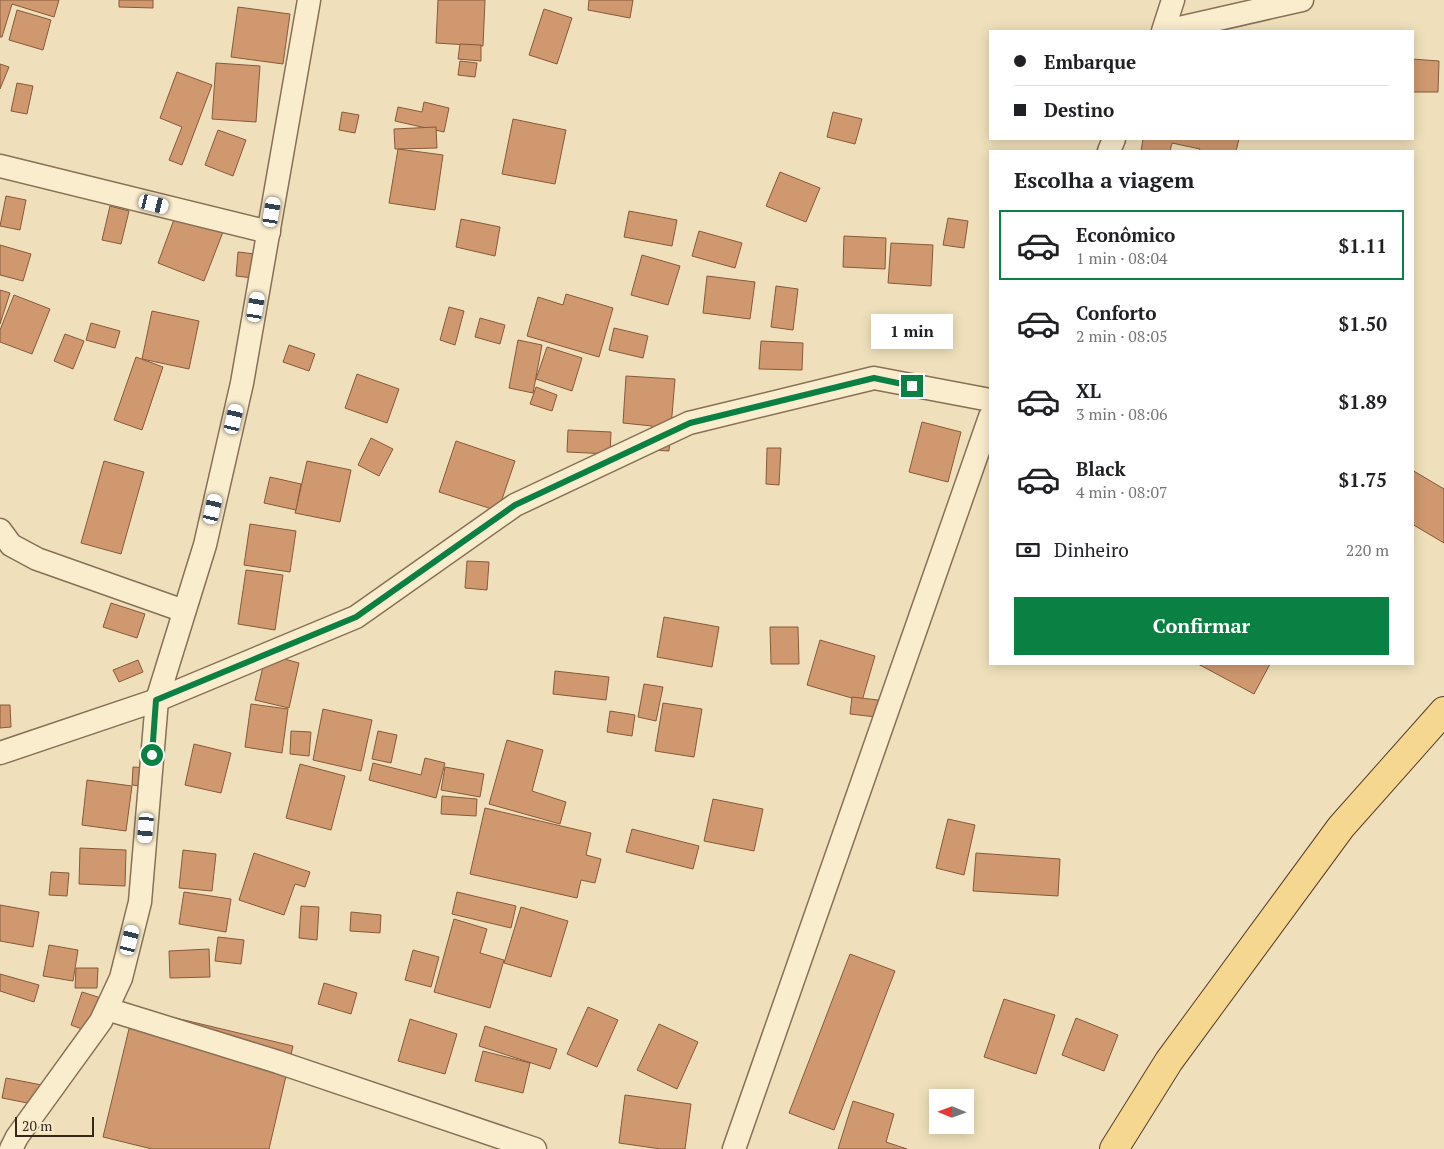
<!DOCTYPE html>
<html lang="pt">
<meta charset="utf-8">
<style>
:root{--surface:#fff;--page:#f6f6f6;--text:#202124;--muted:#757577;--line:#e0e0e0;--accent:#0b8043}
body{margin:0;font-family:"PT Serif",serif;background:var(--page);color:var(--text);height:100vh;display:flex;flex-direction:column;font-size:19px;white-space:nowrap}
*{box-sizing:border-box;margin:0}
p{font-size:16px;color:var(--muted)}
.icon{flex:none;width:28px;height:28px;fill:none;stroke:currentColor;stroke-width:2;stroke-linecap:round;stroke-linejoin:round}
.map{position:relative;flex:1;overflow:hidden}
.details{position:absolute;left:989px;top:150px;width:425px;height:515px;display:flex;flex-direction:column;background:var(--surface);border-radius:0px;box-shadow:0 2px 12px #0003}
.details>*{flex:none}
.hud{position:absolute;left:989px;top:30px;width:425px;height:110px;border-radius:0px;box-shadow:0 2px 12px #0003;display:grid;align-content:center;height:110px;padding:0 25px;background:var(--surface)}
.needle{width:32px;rotate:271deg}
.tools{position:absolute;left:929px;top:1089px;display:grid;gap:10px}
.tools a{display:grid;place-items:center;width:45px;height:45px;border-radius:0px;background:var(--surface);box-shadow:0 2px 12px #0003;font-size:25px}
.scale{position:absolute;left:15px;bottom:12px;width:79px;box-sizing:border-box;padding-left:5px;border:2px solid #35281a;border-top:0;font-size:14px;line-height:18px;white-space:nowrap;color:#35281a;-webkit-text-stroke:4px #f6eacb;paint-order:stroke}
.end{position:absolute;width:22px;height:22px;margin:-11px;border:6px solid #0b8043;background:#fff;box-shadow:0 0 0 2px #fff}
.from{border-radius:50%}
.bubble{position:absolute;height:35px;border-radius:0px;background:var(--surface);box-shadow:0 2px 12px #0003;font-size:16px;font-weight:800;line-height:35px;text-align:center}
.car{position:absolute;width:15px;height:30px;margin:-15px -8px;border-radius:6px;box-shadow:0 0 4px 1px #0007;background:linear-gradient(#fff 24%,#345 0 40%,#fff 0 76%,#345 0 86%,#fff 0)}
.hud b{display:flex;align-items:center;gap:18px;height:48px;font-size:19px}
.hud b+b{border-top:1px solid var(--line)}
.hud i{width:12px;height:12px;background:var(--text)}
ul{padding:0;list-style:none}
li{display:flex;align-items:center;gap:15px;height:70px;margin:0 10px 8px;padding:0 15px;border:2px solid transparent;border-radius:0px}
li div{flex:1}
li b{display:block;font-size:19px}
li em{font-style:normal;font-weight:800}
li.selected{border-color:var(--accent)}
li>.icon{width:45px;height:45px;stroke-width:1.5}
h2{padding:0 25px;font-size:22px;line-height:60px}
.pay{display:flex;align-items:center;gap:12px;height:55px;padding:0 25px;font-size:19px}
.pay p{margin-inline-start:auto}
.cta{display:flex;gap:10px;margin-top:auto;padding:10px 25px}
.cta a{flex:1;height:58px;border-radius:0px;background:var(--accent);color:#fff;font-size:20px;font-weight:800;line-height:58px;text-align:center}
.map>svg:first-child{display:block}
.building{fill:#cf986f;stroke:#87593a}
.lines{fill:none;stroke-linecap:round;stroke-linejoin:round}
.minor-casing{stroke:#877055;stroke-width:25}
.primary-casing{stroke:#543e2a;stroke-width:30}
.minor{stroke:#faedce;stroke-width:22}
.primary{stroke:#f5d790;stroke-width:28}
.route{stroke:#0b8043;stroke-width:6}
</style>
<div class="map">
<svg width="1444" height="1149" viewBox="0 0 1444 1149">
<rect width="100%" height="100%" fill="#efe0bb"/>
<g class="building">
<path d="M0,0H59L54,17L12,4L2,37H0Z"/>
<path d="M119,0H153V8L119,7Z"/>
<path d="M438,0H485L483,46L436,43Z"/>
<path d="M589,0H633L630,18L588,10Z"/>
<path d="M238,7L290,14L283,64L231,57Z"/>
<path d="M544,9L572,18L557,64L529,55Z"/>
<path d="M17,10L51,20L43,50L9,40Z"/>
<path d="M460,44L481,45V61L458,59Z"/>
<path d="M1412,59L1439,61L1438,92H1412Z"/>
<path d="M460,61L477,63L475,77L458,75Z"/>
<path d="M216,63L260,66L256,122L212,119Z"/>
<path d="M0,64L9,67L0,89Z"/>
<path d="M177,72L212,85L182,165L169,160L182,127L160,118Z"/>
<path d="M17,83L33,86L27,114L11,111Z"/>
<path d="M424,102L449,108L444,132L395,121L398,107L422,112Z"/>
<path d="M342,112L359,115L355,133L339,130Z"/>
<path d="M833,112L862,119L855,144L827,137Z"/>
<path d="M513,119L566,130L555,184L502,174Z"/>
<path d="M436,127L437,148L395,149L394,129Z"/>
<path d="M218,130L246,140L233,176L205,165Z"/>
<path d="M1143,139H1239L1236,151H1199L1200,149L1172,143L1170,151H1141Z"/>
<path d="M398,149L443,155L435,210L389,203Z"/>
<path d="M780,172L820,188L806,222L766,206Z"/>
<path d="M6,196L26,200L20,230L0,226Z"/>
<path d="M110,206L129,211L121,244L102,240Z"/>
<path d="M629,211L677,220L672,246L624,237Z"/>
<path d="M176,214L223,232L204,281L158,263Z"/>
<path d="M948,218L968,221L964,248L943,245Z"/>
<path d="M461,219L500,227L495,256L456,247Z"/>
<path d="M699,231L742,243L735,268L692,256Z"/>
<path d="M844,236L886,238L885,269L843,267Z"/>
<path d="M891,243L933,245L931,286L888,283Z"/>
<path d="M0,245L31,254L23,281L0,275Z"/>
<path d="M238,252L255,254L253,278L236,276Z"/>
<path d="M642,255L680,266L668,305L631,295Z"/>
<path d="M707,276L755,282L750,319L703,313Z"/>
<path d="M776,286L798,289L793,330L771,327Z"/>
<path d="M0,290L10,293L0,324Z"/>
<path d="M566,294L613,308L599,357L527,336L538,297L563,305Z"/>
<path d="M14,295L50,309L32,354L0,342V330Z"/>
<path d="M449,307L464,311L455,345L440,340Z"/>
<path d="M152,311L199,321L189,369L142,359Z"/>
<path d="M480,318L505,325L500,344L475,337Z"/>
<path d="M91,323L120,331L115,348L86,340Z"/>
<path d="M614,328L648,336L643,358L609,350Z"/>
<path d="M65,334L84,341L73,369L54,361Z"/>
<path d="M518,340L542,345L533,393L509,388Z"/>
<path d="M761,341L803,343L802,370L759,369Z"/>
<path d="M289,345L315,354L309,371L283,362Z"/>
<path d="M547,347L582,358L572,391L536,379Z"/>
<path d="M136,357L163,367L142,430L114,420Z"/>
<path d="M357,374L399,389L387,423L345,408Z"/>
<path d="M626,376L675,379L669,451L650,450L652,426L623,423Z"/>
<path d="M536,387L557,395L552,411L530,404Z"/>
<path d="M922,422L961,432L948,482L909,472Z"/>
<path d="M568,430L611,432L610,454L567,452Z"/>
<path d="M371,438L393,449L379,476L358,465Z"/>
<path d="M456,441L515,461L498,511L439,492Z"/>
<path d="M767,448H781L779,485L766,484Z"/>
<path d="M104,461L144,472L121,554L81,543Z"/>
<path d="M307,461L351,470L340,522L295,513Z"/>
<path d="M1412,470L1444,489V543L1412,524Z"/>
<path d="M270,477L301,484L296,510L264,503Z"/>
<path d="M250,524L296,531L290,572L244,565Z"/>
<path d="M467,561L489,562L487,590L465,588Z"/>
<path d="M246,570L283,575L275,630L238,624Z"/>
<path d="M111,603L145,614L137,638L103,627Z"/>
<path d="M664,617L719,627L712,667L657,657Z"/>
<path d="M770,627H798L799,664H771Z"/>
<path d="M820,640L875,656L862,701L807,685Z"/>
<path d="M266,654L299,663L289,708L255,700Z"/>
<path d="M138,660L143,672L119,682L113,670Z"/>
<path d="M1198,664H1270L1254,694Z"/>
<path d="M555,671L609,677L606,700L553,694Z"/>
<path d="M644,684L663,687L656,721L638,717Z"/>
<path d="M852,697L878,700L876,717L850,714Z"/>
<path d="M663,703L702,709L694,757L655,751Z"/>
<path d="M251,704L288,709L282,753L245,747Z"/>
<path d="M0,705H10L11,727L0,728Z"/>
<path d="M323,709L372,720L361,771L313,760Z"/>
<path d="M610,711L635,715L632,736L607,732Z"/>
<path d="M291,731L311,732L309,756L290,754Z"/>
<path d="M378,731L397,735L391,763L372,759Z"/>
<path d="M507,740L543,750L532,791L566,802L560,824L489,804Z"/>
<path d="M194,744L231,753L221,793L185,785Z"/>
<path d="M425,758L445,763L436,798L369,780L373,763L421,775Z"/>
<path d="M300,764L345,776L331,830L286,818Z"/>
<path d="M133,767L150,768L148,787L132,785Z"/>
<path d="M445,767L484,774L480,797L441,790Z"/>
<path d="M87,780L132,786L126,831L82,825Z"/>
<path d="M442,796L477,799L476,816L441,814Z"/>
<path d="M713,799L763,809L754,851L704,841Z"/>
<path d="M485,808L591,833L586,855L601,859L595,883L581,880L577,898L470,874Z"/>
<path d="M948,819L975,825L964,875L936,868Z"/>
<path d="M632,829L699,846L693,869L626,852Z"/>
<path d="M80,848L126,850L125,886L79,884Z"/>
<path d="M183,850L216,854L212,891L179,888Z"/>
<path d="M254,853L310,872L305,887L295,884L284,915L239,900Z"/>
<path d="M976,853L1060,859L1058,896L973,891Z"/>
<path d="M51,872L69,873L67,896L49,895Z"/>
<path d="M184,892L231,899L226,932L179,924Z"/>
<path d="M457,892L516,906L511,928L452,914Z"/>
<path d="M0,905L39,912L33,947L0,941Z"/>
<path d="M301,906L319,907L317,940L299,938Z"/>
<path d="M521,907L568,921L551,977L504,963Z"/>
<path d="M351,912L381,915L380,933L350,931Z"/>
<path d="M454,919L487,929L480,953L504,960L490,1008L434,992Z"/>
<path d="M218,937L244,940L241,964L215,961Z"/>
<path d="M49,945L78,950L73,981L43,976Z"/>
<path d="M209,949L210,977L170,978L169,951Z"/>
<path d="M413,950L439,957L431,987L405,980Z"/>
<path d="M850,954L895,971L834,1130L789,1113Z"/>
<path d="M76,968H98L97,988H75Z"/>
<path d="M0,974L39,985L34,1002L0,991Z"/>
<path d="M324,983L357,993L351,1014L318,1004Z"/>
<path d="M82,992L101,998L90,1032L71,1025Z"/>
<path d="M1004,999L1055,1015L1036,1074L984,1057Z"/>
<path d="M588,1007L618,1020L597,1067L567,1054Z"/>
<path d="M134,1008L293,1046L269,1149H152L103,1137Z"/>
<path d="M1076,1018L1118,1035L1104,1071L1062,1055Z"/>
<path d="M410,1019L457,1034L445,1074L398,1061Z"/>
<path d="M659,1024L698,1042L677,1089L637,1070Z"/>
<path d="M485,1026L557,1049L550,1069L479,1046Z"/>
<path d="M483,1051L530,1063L523,1093L475,1081Z"/>
<path d="M6,1078L52,1087L48,1107L2,1098Z"/>
<path d="M625,1095L691,1104L685,1149H661L619,1143Z"/>
<path d="M853,1101L894,1114L886,1142L907,1149H838Z"/>
</g>
<g class="lines">
<defs>
<g id="minor">
<path d="M1163,31L1173,0"/>
<path d="M1166,31L1302,0"/>
<path d="M1109,151L1114,139"/>
<path d="M0,166L269,232"/>
<path d="M0,530L11,545L37,559L184,611"/>
<path d="M0,753L157,700L356,617L515,505L689,423L874,378L990,400"/>
<path d="M107,1009L278,1062L535,1149"/>
<path d="M11,1149L17,1137L101,1021L121,978L140,902L157,700L205,545L242,383L309,0"/>
<path d="M734,1149L990,417"/>
</g>
<path id="primary" d="M1114,1149L1169,1061L1341,827L1444,711"/>
</defs>
<use href="#minor" class="minor-casing"/>
<use href="#primary" class="primary-casing"/>
<use href="#minor" class="minor"/>
<use href="#primary" class="primary"/>
</g>
<g class="lines">
<path class="route" d="M152,755L156,700L356,617L515,505L690,423L874,378L912,386"/>
</g>
</svg>
<div class="tools">
<a><svg class="needle" viewBox="-14 -14 28 28"><path d="M0-13l5 13h-10z" fill="#e53935"/><path d="M0 13l5-13h-10z" fill="#757577"/></svg></a>
</div>
<div class="scale">20 m</div>
<i class="end from" style="left:152px;top:755px"></i>
<i class="end" style="left:912px;top:386px"></i>
<div class="bubble" style="left:871px;top:314px;width:82px">1 min</div>
<i class="car" style="left:154px;top:204px;rotate:104deg"></i>
<i class="car" style="left:272px;top:212px;rotate:10deg"></i>
<i class="car" style="left:256px;top:307px;rotate:10deg"></i>
<i class="car" style="left:234px;top:419px;rotate:13deg"></i>
<i class="car" style="left:213px;top:509px;rotate:13deg"></i>
<i class="car" style="left:146px;top:828px;rotate:185deg"></i>
<i class="car" style="left:130px;top:940px;rotate:14deg"></i>
<div class="hud">
<b><i class="from"></i>Embarque</b>
<b><i></i>Destino</b>
</div>
<section class="details">
<h2>Escolha a viagem</h2>
<ul>
<li class="selected"><svg class="icon" aria-label="car" viewBox="0 0 24 24"><path d="M5 17H2v-5l4-1 3-4h7l3 4 3 1v5h-3M9 17h6M6 11h13"/><circle cx="7" cy="17" r="2"/><circle cx="17" cy="17" r="2"/></svg><div><b>Econômico</b><p>1 min · 08:04</p></div><em>$1.11</em></li>
<li><svg class="icon" aria-label="car" viewBox="0 0 24 24"><path d="M5 17H2v-5l4-1 3-4h7l3 4 3 1v5h-3M9 17h6M6 11h13"/><circle cx="7" cy="17" r="2"/><circle cx="17" cy="17" r="2"/></svg><div><b>Conforto</b><p>2 min · 08:05</p></div><em>$1.50</em></li>
<li><svg class="icon" aria-label="car" viewBox="0 0 24 24"><path d="M5 17H2v-5l4-1 3-4h7l3 4 3 1v5h-3M9 17h6M6 11h13"/><circle cx="7" cy="17" r="2"/><circle cx="17" cy="17" r="2"/></svg><div><b>XL</b><p>3 min · 08:06</p></div><em>$1.89</em></li>
<li><svg class="icon" aria-label="car" viewBox="0 0 24 24"><path d="M5 17H2v-5l4-1 3-4h7l3 4 3 1v5h-3M9 17h6M6 11h13"/><circle cx="7" cy="17" r="2"/><circle cx="17" cy="17" r="2"/></svg><div><b>Black</b><p>4 min · 08:07</p></div><em>$1.75</em></li>
</ul>
<div class="pay"><svg class="icon" aria-label="cash" viewBox="0 0 24 24"><path d="M3 7h18v10H3z"/><circle cx="12" cy="12" r="2"/></svg>Dinheiro<p>220 m</p></div>
<div class="cta"><a>Confirmar</a></div>
</section>
</div>
